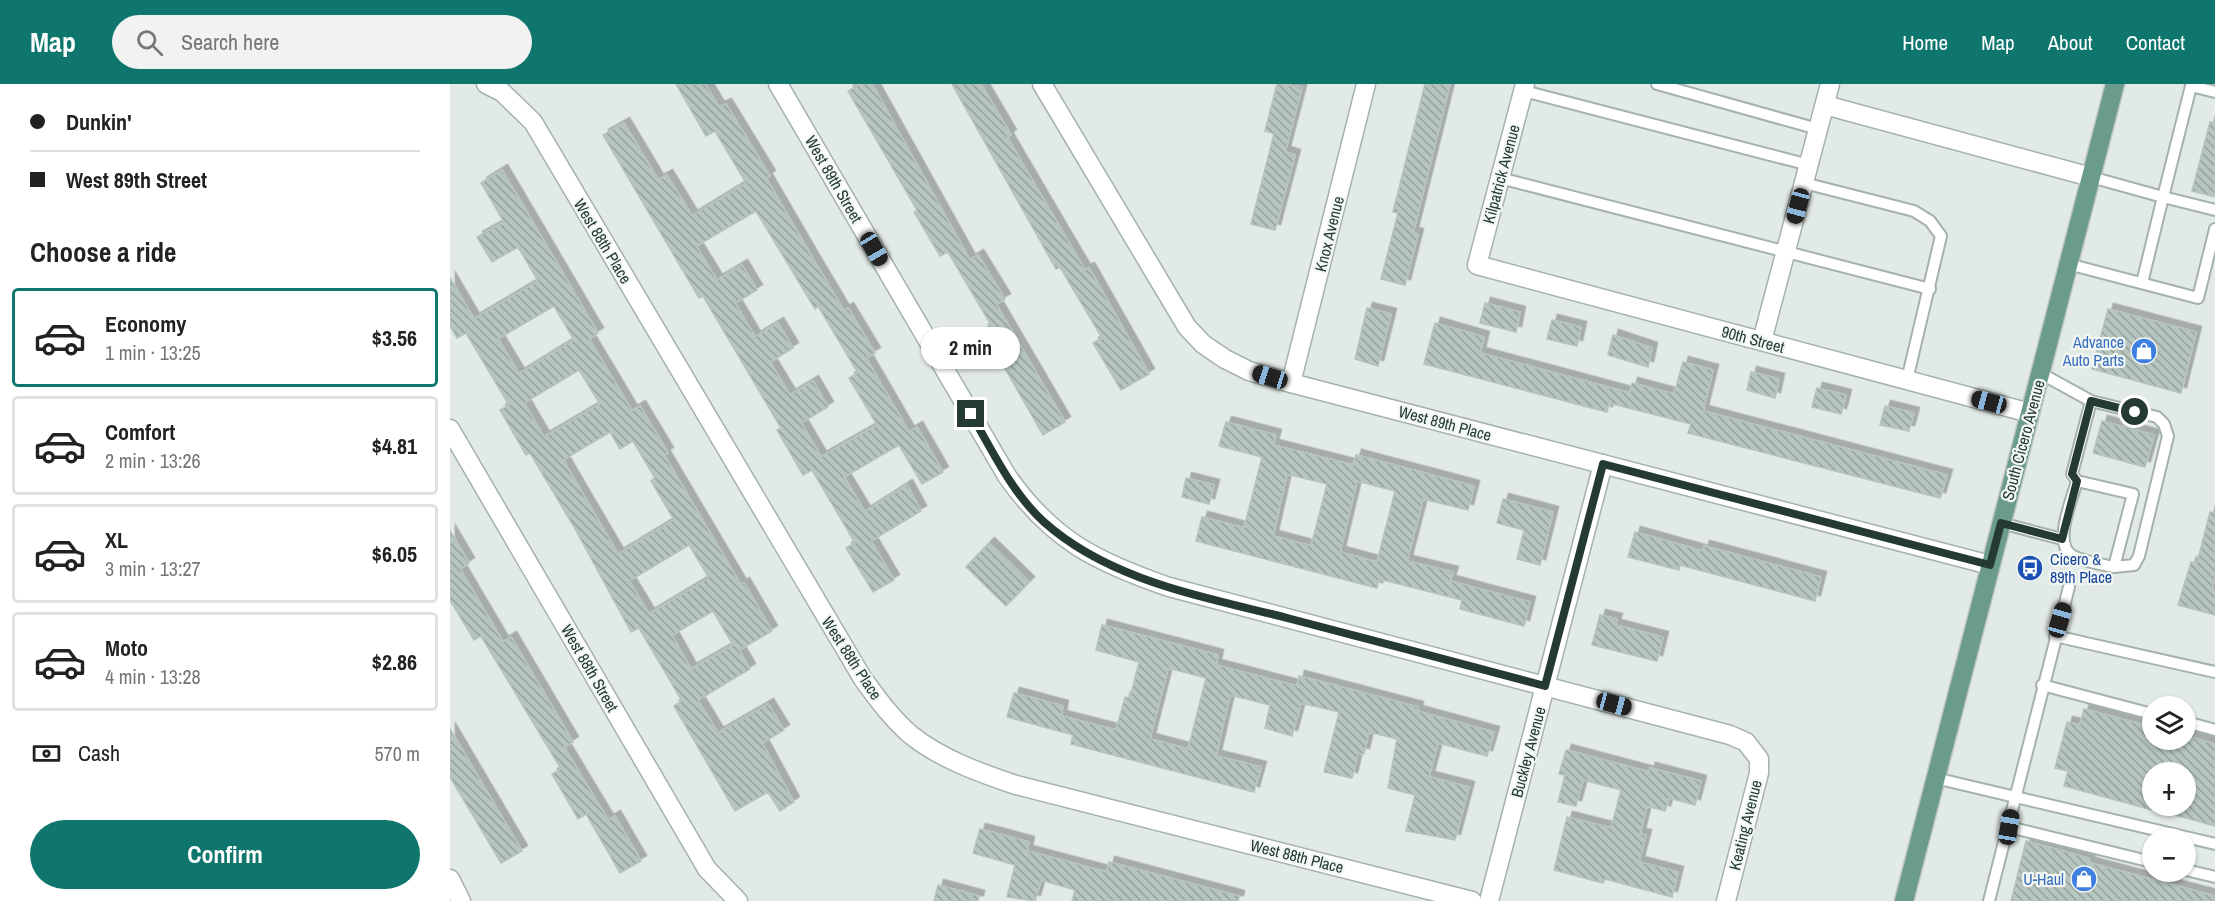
<!DOCTYPE html>
<meta charset="utf-8">
<style>
:root{--surface:#fff;--page:#f2f2f2;--text:#222;--muted:#767676;--line:#e0e0e0;--accent:#0f766e}
body{margin:0;font-family:"Archivo Narrow",sans-serif;background:var(--page);color:var(--text);height:100vh;display:flex;flex-direction:column;font-size:22px;white-space:nowrap}
*{box-sizing:border-box;margin:0}
p{font-size:20px;color:var(--muted)}
.icon{flex:none;width:33px;height:33px;fill:none;stroke:currentColor;stroke-width:2;stroke-linecap:round;stroke-linejoin:round}
.map{position:relative;flex:1;overflow:hidden}
.side{display:flex;flex-direction:column;background:var(--surface);width:450px}
.side>*{flex:none}
.banner{display:grid;align-content:center;height:132px;padding:0 30px;background:var(--surface)}
.controls{position:absolute;left:1692px;top:612px;display:grid;gap:12px}
.controls a{display:grid;place-items:center;width:54px;height:54px;border-radius:50%;background:var(--surface);box-shadow:0 2px 4px #0004;font-size:30px}
.end{position:absolute;width:27px;height:27px;margin:-14px;border:8px solid #243a32;background:#fff;box-shadow:0 0 0 3px #fff}
.from{border-radius:50%}
.bubble{position:absolute;height:42px;border-radius:21px;background:var(--surface);box-shadow:0 2px 4px #0004;font-size:20px;font-weight:700;line-height:42px;text-align:center}
.car{position:absolute;width:18px;height:36px;margin:-18px -9px;border-radius:8px;box-shadow:0 0 4px 2px #0007;background:linear-gradient(#222 24%,#8ab4d8 0 40%,#222 0 76%,#8ab4d8 0 86%,#222 0)}
.banner b{display:flex;align-items:center;gap:21px;height:57px;font-size:22px}
.banner b+b{border-top:2px solid var(--line)}
.banner i{width:15px;height:15px;background:var(--text)}
ul{padding:0;list-style:none}
li{display:flex;align-items:center;gap:18px;height:99px;margin:0 12px 9px;padding:0 18px;border:3px solid var(--line);border-radius:6px}
li div{flex:1}
li b{display:block;font-size:22px}
li em{font-style:normal;font-weight:700}
li.on{border-color:var(--accent)}
li>.icon{width:54px;height:54px;stroke-width:1.5}
h2{padding:0 30px;font-size:27px;line-height:72px}
.pay{display:flex;align-items:center;gap:15px;height:66px;padding:0 30px;font-size:22px}
.pay p{margin-inline-start:auto}
.action{display:flex;gap:12px;margin-top:auto;padding:12px 30px}
.action a{flex:1;height:69px;border-radius:36px;background:var(--accent);color:#fff;font-size:24px;font-weight:700;line-height:69px;text-align:center}
header{display:flex;align-items:center;gap:36px;box-sizing:border-box;height:84px;padding:0 30px;background:var(--accent);color:#fff}
header strong{font-size:28px}
nav{display:flex;gap:33px;margin-inline-start:auto;font-size:21px}
.search{width:420px;height:54px;background:var(--page);display:flex;align-items:center;gap:15px;box-sizing:border-box;padding:0 21px;border-radius:33px;color:var(--muted);font-size:22px}
main{display:flex;flex:1;min-height:0}
.map>svg:first-child{display:block}
.building{fill:url(#building-back-hatch);stroke:#b5c3bc;stroke-width:1.5;fill-rule:evenodd;filter:url(#shadow)}
.lines{fill:none;stroke-linecap:round;stroke-linejoin:round}
.lane-casing{stroke:#a5b2ac;stroke-width:14}
.street-casing{stroke:#a5b2ac;stroke-width:21}
.primary-casing{stroke:#bdc4c2;stroke-width:21}
.lane{stroke:#fff;stroke-width:10}
.street{stroke:#fff;stroke-width:18}
.primary{stroke:#6b9c8b;stroke-width:18}
.route{stroke:#243a32;stroke-width:8}
.labels{text-anchor:middle;stroke-width:4.5;stroke-linejoin:round;paint-order:stroke}
.street-label{font-size:16px;fill:#243a32;stroke:#f2f7f4}
.shop-label{font-size:16px;fill:#366cbe;stroke:#f2f7f4;text-anchor:end}
.transit-label{font-size:16px;fill:#164399;stroke:#f2f7f4;text-anchor:start}
</style>
<header>
<strong>Map</strong>
<div class="search"><svg class="icon" aria-label="search" viewBox="0 0 24 24"><circle cx="10" cy="10" r="6"/><path d="M15 15l6 6"/></svg>Search here</div>
<nav><a>Home</a><a>Map</a><a>About</a><a>Contact</a></nav>
</header>
<main>
<section class="side">
<div class="banner">
<b><i class="from"></i>Dunkin'</b>
<b><i></i>West 89th Street</b>
</div>
<h2>Choose a ride</h2>
<ul>
<li class="on"><svg class="icon" aria-label="car" viewBox="0 0 24 24"><path d="M5 17H2v-5l4-1 3-4h7l3 4 3 1v5h-3M9 17h6M6 11h13"/><circle cx="7" cy="17" r="2"/><circle cx="17" cy="17" r="2"/></svg><div><b>Economy</b><p>1 min · 13:25</p></div><em>$3.56</em></li>
<li><svg class="icon" aria-label="car" viewBox="0 0 24 24"><path d="M5 17H2v-5l4-1 3-4h7l3 4 3 1v5h-3M9 17h6M6 11h13"/><circle cx="7" cy="17" r="2"/><circle cx="17" cy="17" r="2"/></svg><div><b>Comfort</b><p>2 min · 13:26</p></div><em>$4.81</em></li>
<li><svg class="icon" aria-label="car" viewBox="0 0 24 24"><path d="M5 17H2v-5l4-1 3-4h7l3 4 3 1v5h-3M9 17h6M6 11h13"/><circle cx="7" cy="17" r="2"/><circle cx="17" cy="17" r="2"/></svg><div><b>XL</b><p>3 min · 13:27</p></div><em>$6.05</em></li>
<li><svg class="icon" aria-label="car" viewBox="0 0 24 24"><path d="M5 17H2v-5l4-1 3-4h7l3 4 3 1v5h-3M9 17h6M6 11h13"/><circle cx="7" cy="17" r="2"/><circle cx="17" cy="17" r="2"/></svg><div><b>Moto</b><p>4 min · 13:28</p></div><em>$2.86</em></li>
</ul>
<div class="pay"><svg class="icon" aria-label="cash" viewBox="0 0 24 24"><path d="M3 7h18v10H3z"/><circle cx="12" cy="12" r="2"/></svg>Cash<p>570 m</p></div>
<div class="action"><a>Confirm</a></div>
</section>
<div class="map">
<svg width="1765" height="817" viewBox="0 0 1765 817">
<defs>
<pattern id="building-back-hatch" width="6" height="6" patternUnits="userSpaceOnUse" patternTransform="scale(1.5)"><rect width="6" height="6" fill="#b7c5bf"/><path d="M-1 5l2 2M0 0l6 6M5-1l2 2" fill="none" stroke="#95a19c"/></pattern>
<filter id="shadow"><feDropShadow dx="5.5" dy="-5.5" stdDeviation="0" flood-color="#0004"/></filter>
</defs>
<rect width="100%" height="100%" fill="#e2eae6"/>
<g class="building">
<path d="M226,0H255L269,23L276,20L320,92L316,94L359,168L394,227L398,224L425,269L416,274L459,348L467,343L493,388L472,400L449,361L394,393L415,428L457,401L471,427L421,457L444,496L423,508L396,464L405,459L362,386L353,391L327,346L331,344L253,212L249,214L153,51L174,39L208,96L217,91L242,132L296,99L265,47L256,52ZM306,127L365,225L368,222L408,289L399,294L427,341L371,373L351,339L378,323L363,297L340,311L320,278L343,264L328,239L305,253L285,219L307,206L292,181L267,196L246,162Z"/>
<path d="M410,0H422L520,176L528,171L555,215L546,220L615,338L593,351L533,246L541,241L498,168L490,172L464,128L467,126L398,7Z"/>
<path d="M502,0H531L561,51L557,53L592,113L635,186L639,184L699,290L671,306L643,259L652,254L610,183L606,185Z"/>
<path d="M827,0L852,3L835,68L845,71L825,146L801,140L824,50L815,47Z"/>
<path d="M975,0H1000L963,149L968,150L955,201L931,195L948,129L943,128Z"/>
<path d="M1760,38H1765V113L1742,107Z"/>
<path d="M52,86L148,249L139,255L182,327L190,322L218,369L214,371L291,501L294,499L322,547L289,566L300,585L248,616L268,649L318,620L334,646L312,659L344,718L330,727L318,708L285,727L224,622L232,617L189,544L181,548L124,443L80,369L76,371L50,326L59,321L16,249L7,254L0,242V194L24,235L88,197L68,163L42,178L27,153L54,138L31,99ZM104,222L124,256L69,290L48,255ZM129,286L150,320L94,353L74,319ZM160,348L170,365L183,357L205,394L201,397L224,436L168,470L113,376ZM239,461L259,494L199,530L179,497ZM263,527L283,561L241,585L222,551Z"/>
<path d="M1035,219L1070,228L1066,248L1030,239Z"/>
<path d="M917,224L941,230L928,282L905,275Z"/>
<path d="M1658,225L1746,248L1731,309L1642,285Z"/>
<path d="M1102,236L1131,243L1127,262L1097,255Z"/>
<path d="M985,239L1034,253L1030,269L1180,309L1182,299L1224,310L1233,278L1263,286L1253,327L1497,391L1490,414L1238,349L1241,340L1159,319L1157,328L974,280Z"/>
<path d="M1163,251L1202,264L1198,283L1158,271Z"/>
<path d="M1301,288L1329,295L1325,314L1297,306Z"/>
<path d="M1367,304L1396,311L1391,330L1362,323Z"/>
<path d="M1435,322L1464,329L1459,347L1430,341Z"/>
<path d="M1652,337L1704,351L1695,383L1643,369Z"/>
<path d="M776,338L826,351L823,361L903,381L906,371L1024,402L1018,426L973,415L957,477L1003,488L1000,497L1080,518L1074,542L1010,525L1012,516L929,495L927,504L746,457L752,433L794,444L812,373L769,362ZM837,390L877,400L861,462L823,452ZM907,397L945,407L927,478L890,468Z"/>
<path d="M736,394L764,401L759,420L732,413Z"/>
<path d="M1053,415L1103,428L1090,481L1067,475L1074,446L1047,439Z"/>
<path d="M1760,428L1765,429V493L1762,505L1765,506V531L1728,521L1741,478L1747,479Z"/>
<path d="M0,447L19,479L10,485L53,558L61,553L123,658L114,663L158,736L165,732L191,777L170,789L136,730L128,735L102,690L111,685L31,552L24,556L0,516Z"/>
<path d="M1185,448L1253,467L1254,462L1371,493L1365,517L1230,481L1229,486L1178,473Z"/>
<path d="M539,459L579,498L556,522L516,483Z"/>
<path d="M1150,531L1167,535L1165,541L1213,553L1207,577L1142,561Z"/>
<path d="M652,541L768,571L766,581L847,602L849,592L968,623L967,627L1044,648L1037,672L988,659L979,693L1019,703L1005,756L956,747L965,711L938,704L947,655L919,648L914,670L908,669L902,694L874,688L889,628L851,619L842,652L815,644L820,621L780,611L766,672L811,683L804,708L621,660L623,651L557,633L564,609L613,622L611,632L666,646L675,613L680,614L689,578L646,566ZM718,584L756,594L738,665L700,655Z"/>
<path d="M1634,625L1702,643V656H1736V652L1765,660V742L1706,726V722H1736V688H1702V726L1614,702L1618,687L1605,684L1617,638L1630,641Z"/>
<path d="M0,645L72,767L51,779L0,693Z"/>
<path d="M1116,666L1199,688L1200,684L1251,697L1245,721L1219,714L1215,727L1197,722L1190,750L1196,751L1189,778L1228,788L1222,813L1155,795L1153,799L1104,786L1117,733L1161,744L1171,706L1133,696L1126,722L1108,718L1115,691L1109,690Z"/>
<path d="M530,745L579,758L577,767L657,788L659,778L789,812L788,817H622L625,806L591,796L585,817L557,813L565,781L523,769Z"/>
<path d="M1576,757L1638,774L1640,779L1765,812V817H1561Z"/>
<path d="M488,801L529,812L528,817H484Z"/>
</g>
<g class="lines">
<defs>
<g id="lane">
<path d="M1207,0L1368,45"/>
<path d="M1074,7L1359,81"/>
<path d="M1641,93L1713,113L1741,2L1765,8"/>
<path d="M1050,94L1480,205"/>
<path d="M1354,99L1464,127L1480,137L1491,152L1457,296"/>
<path d="M1618,180L1748,214L1765,145"/>
<path d="M1692,199L1713,113L1765,126"/>
<path d="M1590,289L1641,317L1707,333L1714,340L1718,352L1689,472L1684,481L1664,483"/>
<path d="M1627,397L1683,410L1664,483C1651,480 1635,478 1623,472C1602,461 1622,416 1627,397Z"/>
<path d="M1627,397L1622,390L1641,317"/>
<path d="M1551,439L1612,455"/>
<path d="M1605,552L1765,588"/>
<path d="M1592,601L1702,630"/>
<path d="M1736,638L1765,646"/>
<path d="M1485,694L1765,760"/>
<path d="M1559,743L1702,778"/>
<path d="M1736,786L1765,793"/>
<path d="M1539,817L1619,503"/>
</g>
<g id="street">
<path d="M36,0L52,8L83,38L413,595C427,614 442,635 461,651C491,675 530,689 566,701L1022,817"/>
<path d="M328,0L557,392C602,456 646,478 719,503L1280,651L1296,658L1309,675V689L1276,817"/>
<path d="M592,0L737,243L753,260L775,275L799,287L841,299L1540,481"/>
<path d="M1075,0L1027,181L1580,329"/>
<path d="M1375,21L1641,93"/>
<path d="M1312,257L1380,0"/>
<path d="M841,299L916,0"/>
<path d="M0,345L257,785L288,817"/>
<path d="M0,795L11,817"/>
<path d="M1039,817L1153,380"/>
</g>
<path id="primary" d="M1454,817L1665,0"/>
</defs>
<use href="#lane" class="lane-casing"/>
<use href="#street" class="street-casing"/>
<use href="#primary" class="primary-casing"/>
<use href="#lane" class="lane"/>
<use href="#street" class="street"/>
<use href="#primary" class="primary"/>
</g>
<g class="lines">
<path class="route" d="M521,330C542,366 562,409 594,438C661,498 757,513 841,535C926,557 1010,579 1095,602L1153,380L1540,481L1551,439L1612,455L1627,397L1622,390L1641,317L1685,328"/>
</g>
<defs>
<symbol id="shop-disc" viewBox="-11 -11 22 22"><circle r="9.5" fill="#3f7fe0" stroke="#f2f7f4"/><path d="M-5-2.5h2.3a2.7 3.5 0 0 1 5.4 0H5L5.5 6h-11ZM-1.5-2.5h3a1.5 2.3 0 0 0-3 0Z" fill="#fff"/></symbol>
<symbol id="bus-disc" viewBox="-11 -11 22 22"><circle r="9.5" fill="#1a4fb4" stroke="#f2f7f4"/><path d="M-5-6H5V4H4V6H2V4H-2V6H-4V4H-5ZM-3.5-4V0h7V-4ZM-3.5 1.2v1.5H-2V1.2ZM2 1.2v1.5H3.5V1.2Z" fill="#fff"/></symbol>
</defs>
<g fill-rule="evenodd">
<use href="#shop-disc" x="1679" y="252" width="30" height="30"/>
<use href="#bus-disc" x="1565" y="469" width="30" height="30"/>
<use href="#shop-disc" x="1619" y="780" width="30" height="30"/>
</g>
<g class="labels">
<g class="street-label">
<text transform="translate(1051 90) rotate(-75)" y="6">Kilpatrick Avenue</text>
<text transform="translate(384 95) rotate(60)" y="6">West 89th Street</text>
<text transform="translate(879 150) rotate(-76)" y="6">Knox Avenue</text>
<text transform="translate(153 157) rotate(59)" y="6">West 88th Place</text>
<text transform="translate(1303 255) rotate(15)" y="6">90th Street</text>
<text transform="translate(995 339) rotate(15)" y="6">West 89th Place</text>
<text transform="translate(1573 356) rotate(-75)" y="6">South Cicero Avenue</text>
<text transform="translate(402 574) rotate(57)" y="6">West 88th Place</text>
<text transform="translate(140 584) rotate(60)" y="6">West 88th Street</text>
<text transform="translate(1078 668) rotate(-75)" y="6">Buckley Avenue</text>
<text transform="translate(1295 741) rotate(-76)" y="6">Keating Avenue</text>
<text transform="translate(847 772) rotate(14)" y="6">West 88th Place</text>
</g>
<g class="shop-label">
<text x="1674" y="264">Advance<tspan x="1674" dy="18">Auto Parts</tspan></text>
<text x="1614" y="801">U-Haul</text>
</g>
<g class="transit-label">
<text x="1600" y="481">Cicero &amp;<tspan x="1600" dy="18">89th Place</tspan></text>
</g>
</g>
</svg>
<div class="controls">
<a><svg class="icon" aria-label="layers" viewBox="0 0 24 24"><path d="M12 4l9 5-9 5-9-5zM3 14l9 5 9-5"/></svg></a>
<a>+</a>
<a>−</a>
</div>
<i class="end from" style="left:1685px;top:328px"></i>
<i class="end" style="left:521px;top:330px"></i>
<div class="bubble" style="left:471px;top:243px;width:99px">2 min</div>
<i class="car" style="left:1348px;top:122px;rotate:195deg"></i>
<i class="car" style="left:424px;top:165px;rotate:150deg"></i>
<i class="car" style="left:820px;top:293px;rotate:287deg"></i>
<i class="car" style="left:1539px;top:318px;rotate:285deg"></i>
<i class="car" style="left:1610px;top:536px;rotate:16deg"></i>
<i class="car" style="left:1164px;top:620px;rotate:105deg"></i>
<i class="car" style="left:1559px;top:743px;rotate:9deg"></i>
</div>
</main>
